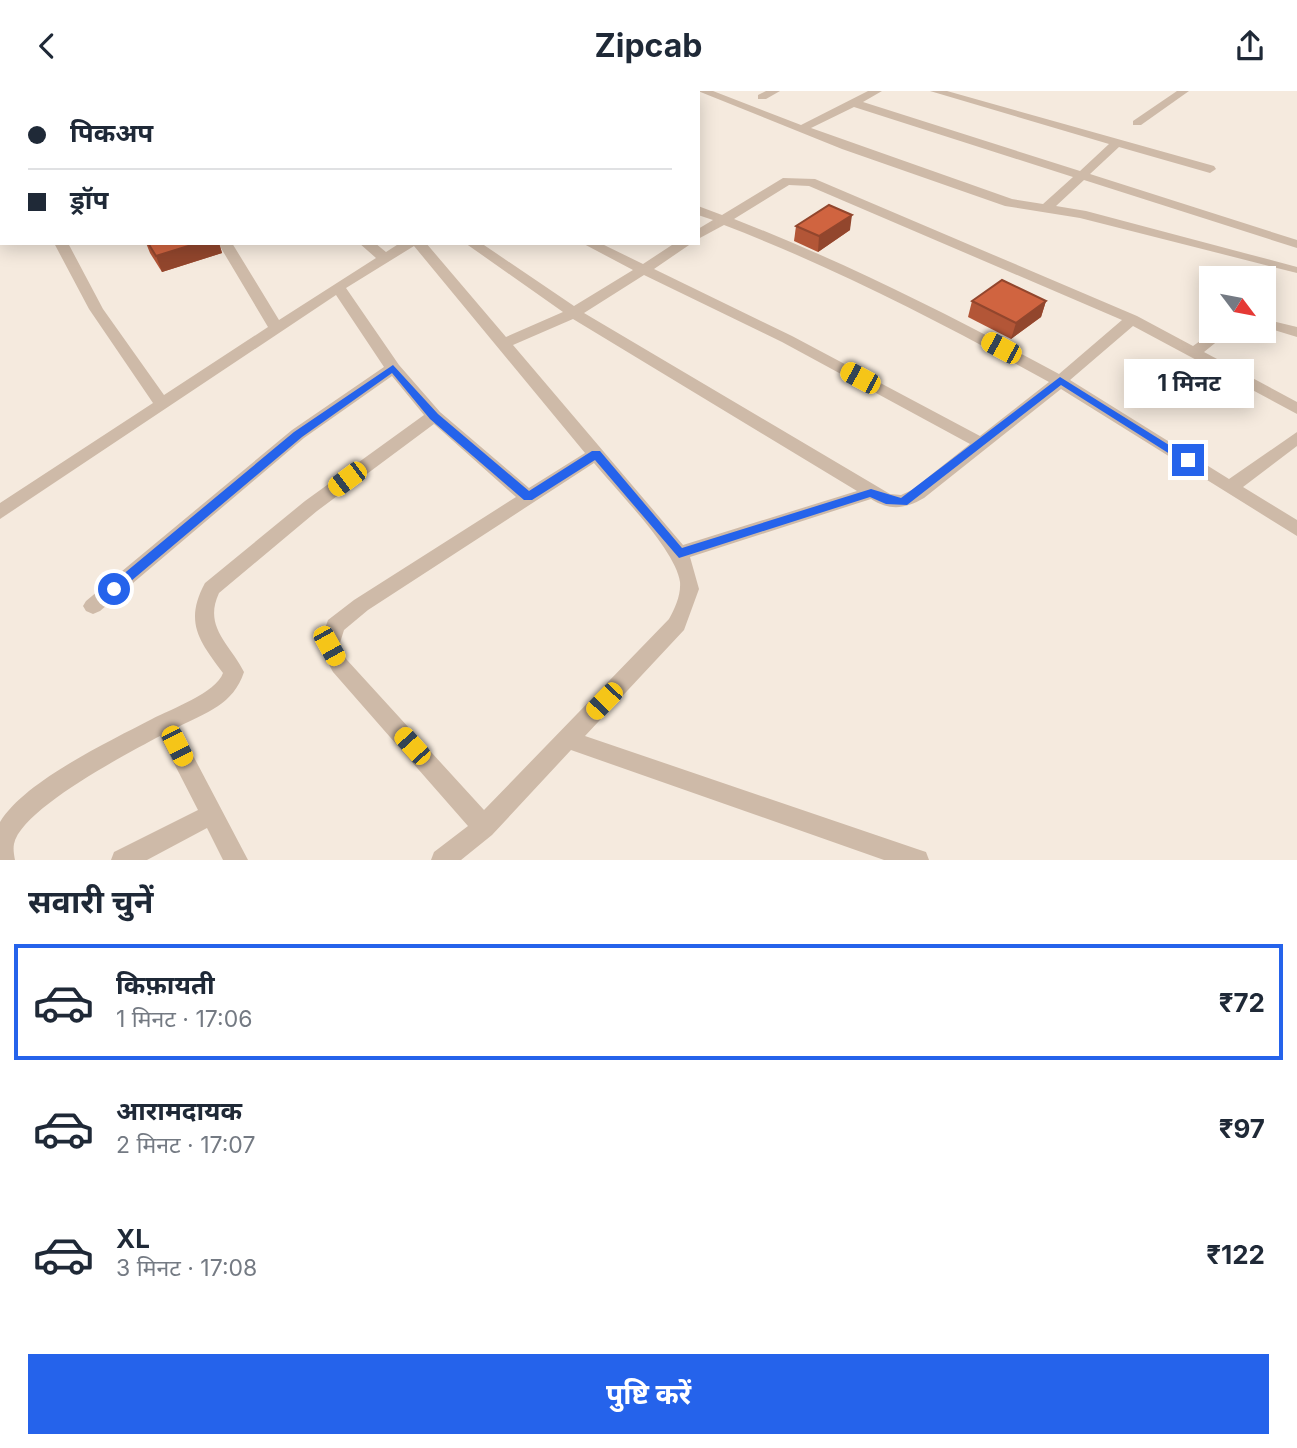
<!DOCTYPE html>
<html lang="hi">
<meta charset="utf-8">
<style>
:root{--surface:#fff;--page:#f6f6f7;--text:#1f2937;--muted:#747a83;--line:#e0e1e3;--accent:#2563eb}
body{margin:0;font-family:Inter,"Noto Sans Devanagari",sans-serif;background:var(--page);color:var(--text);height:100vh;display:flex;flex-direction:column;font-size:26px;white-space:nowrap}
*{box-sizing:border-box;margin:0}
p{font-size:23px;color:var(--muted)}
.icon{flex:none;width:38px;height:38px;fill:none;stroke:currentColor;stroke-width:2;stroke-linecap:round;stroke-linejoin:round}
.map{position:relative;height:769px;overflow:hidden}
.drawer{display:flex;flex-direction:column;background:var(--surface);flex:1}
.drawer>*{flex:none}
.top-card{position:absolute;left:0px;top:0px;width:700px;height:154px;box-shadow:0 4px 18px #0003;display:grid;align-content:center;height:154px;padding:0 28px;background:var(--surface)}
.needle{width:46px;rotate:122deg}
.controls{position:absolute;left:1199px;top:175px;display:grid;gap:14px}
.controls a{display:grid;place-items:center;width:77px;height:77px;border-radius:0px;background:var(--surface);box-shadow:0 4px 18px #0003;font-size:35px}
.end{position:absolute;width:32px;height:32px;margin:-16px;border:9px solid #2563eb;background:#fff;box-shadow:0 0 0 4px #fff}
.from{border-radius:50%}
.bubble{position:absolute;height:49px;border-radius:0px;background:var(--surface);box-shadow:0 4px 18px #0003;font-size:23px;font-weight:700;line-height:49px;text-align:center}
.car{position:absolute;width:21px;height:42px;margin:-21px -10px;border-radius:9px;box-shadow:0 0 5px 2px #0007;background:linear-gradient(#f5c518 24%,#345 0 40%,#f5c518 0 76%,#345 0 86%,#f5c518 0)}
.top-card b{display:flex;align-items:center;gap:24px;height:66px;font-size:26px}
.top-card b+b{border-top:2px solid var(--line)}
.top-card i{width:18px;height:18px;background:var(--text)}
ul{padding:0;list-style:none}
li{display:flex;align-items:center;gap:21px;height:116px;margin:0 14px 10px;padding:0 14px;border:4px solid transparent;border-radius:0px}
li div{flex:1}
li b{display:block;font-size:26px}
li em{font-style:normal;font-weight:700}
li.selected{border-color:var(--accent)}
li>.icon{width:63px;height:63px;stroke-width:1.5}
h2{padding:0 28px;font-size:32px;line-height:84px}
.action{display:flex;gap:14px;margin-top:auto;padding:14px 28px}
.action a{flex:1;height:80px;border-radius:0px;background:var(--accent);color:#fff;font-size:28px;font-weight:700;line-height:80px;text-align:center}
header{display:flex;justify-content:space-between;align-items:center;height:91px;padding:0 28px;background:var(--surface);font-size:32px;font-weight:700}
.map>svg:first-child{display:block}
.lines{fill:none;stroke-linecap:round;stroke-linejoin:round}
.street{fill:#cebaa8;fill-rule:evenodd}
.wall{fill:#b35637}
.shaded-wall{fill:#92462d}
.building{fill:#d06440;stroke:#92462d;stroke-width:2}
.route{fill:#2563eb}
</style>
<header><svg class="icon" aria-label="back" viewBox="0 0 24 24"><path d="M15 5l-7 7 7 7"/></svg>Zipcab<svg class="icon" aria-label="share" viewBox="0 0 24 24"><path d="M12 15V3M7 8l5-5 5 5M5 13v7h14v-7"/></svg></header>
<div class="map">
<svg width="1297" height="769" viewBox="0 0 1297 769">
<rect width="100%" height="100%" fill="#f5eade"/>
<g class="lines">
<g class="street">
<rect x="23" y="0" width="10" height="2"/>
<path d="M192,0H202L203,2H192Z"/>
<path d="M276,0H287L288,2H277Z"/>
<path d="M660,0H672L659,2Z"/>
<path d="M698,0H713L801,34L868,0H882L863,11L1080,80L1109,53L930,0H947L1214,75L1216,78L1210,82L1119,56L1090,83L1297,149V157L1084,89L1056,115L1086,120L1297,176V182L1080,127L1005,115L842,58ZM854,16L1073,86L1043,113L1012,108L811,37Z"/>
<path d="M766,0H780L766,8H758V4Z"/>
<path d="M1177,0H1189L1141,34H1133V30Z"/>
<path d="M783,87L815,88L1137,225L1193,255L1214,240H1230L1204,261L1297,311V323L1133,235L1070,289L1229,388L1297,341V355L1243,396L1297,429V445L1061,298L924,407C905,418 890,420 871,408L690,466L699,498L684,539L585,645L917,758L926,761L929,769H884L571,659L492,744L461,769H431L434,761L468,735L333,581L319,555L328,529L354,509L516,406L434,333L317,420L219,502C203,536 230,553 244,581C233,614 207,621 178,636L248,769H223L207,737L147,769H111L114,761L198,719L160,645C128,662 21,718 14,753C13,758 14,764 15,769H0V731C25,690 108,651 152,628C171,618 216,602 223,582C199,550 184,531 205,492L305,410L424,324L392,285L304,347L100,520L93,523L86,520L83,515L86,510L292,339L384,276L336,204L0,428V412L153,312L89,218L54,152H68L103,218L164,304L268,236L218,152H232L279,229L376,167L359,152H375L386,161L400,152H426L506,246L563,221L465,152H481L574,215L633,179L582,152H600L643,173L675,152H692L654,178L792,245L980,345L1049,291C944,233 836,177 724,134L698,148V138L713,129L698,124V115L722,124ZM789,94L809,95L1122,229L1059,283C954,226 845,171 734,128ZM414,155L585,362L529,397L440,321L399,274L346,197ZM644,184L782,251L970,353L912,399L901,404L890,403L584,222ZM573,228L857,400L683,454L513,254ZM594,372C616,399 676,459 680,491C681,504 675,517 669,528L484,719L347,569L339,555L344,539L368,519Z"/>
<rect x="0" y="108" width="2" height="8"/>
<path d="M1264,228L1297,236V246L1264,236Z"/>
</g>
</g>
<g class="wall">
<path d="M796,135L850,139L818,161L794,150Z"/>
<path d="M146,152H219L222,162L162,181L150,162Z"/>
<path d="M972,210H1046L1041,226L1011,248L968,226Z"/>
</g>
<g class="shaded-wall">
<path d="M852,124L850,139L818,161L819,145Z"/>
<path d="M198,152H219L222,162L162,181L156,165Z"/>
<path d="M1046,210L1041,226L1011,248L1016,232Z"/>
</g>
<g class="building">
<path d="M829,114L852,124L819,145L796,135Z"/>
<path d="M148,152H198L156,165Z"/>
<path d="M1002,189L1046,210L1016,232L972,210Z"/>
</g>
<path class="route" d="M393,274L438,323L529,400L592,360H600L682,457L871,398L901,407L1060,286L1193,369L1184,372L1061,294L907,414L886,413L870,406L679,467L595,369L532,409H524L430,328L392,282L302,346L118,501H109V495L294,341Z"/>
</svg>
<div class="controls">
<a><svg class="needle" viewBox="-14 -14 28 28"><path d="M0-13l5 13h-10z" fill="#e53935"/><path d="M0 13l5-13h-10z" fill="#747a83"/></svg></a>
</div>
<i class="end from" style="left:114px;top:498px"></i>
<i class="end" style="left:1188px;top:369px"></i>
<div class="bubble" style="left:1124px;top:268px;width:130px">1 मिनट</div>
<i class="car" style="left:1001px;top:257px;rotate:298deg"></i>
<i class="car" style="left:860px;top:287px;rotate:298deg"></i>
<i class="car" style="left:347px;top:388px;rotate:233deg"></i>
<i class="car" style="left:329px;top:555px;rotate:151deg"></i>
<i class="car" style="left:604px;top:610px;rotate:224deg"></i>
<i class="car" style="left:177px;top:655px;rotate:153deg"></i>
<i class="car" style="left:412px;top:655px;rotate:318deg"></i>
<div class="top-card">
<b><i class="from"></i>पिकअप</b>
<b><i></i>ड्रॉप</b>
</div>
</div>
<section class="drawer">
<h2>सवारी चुनें</h2>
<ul>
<li class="selected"><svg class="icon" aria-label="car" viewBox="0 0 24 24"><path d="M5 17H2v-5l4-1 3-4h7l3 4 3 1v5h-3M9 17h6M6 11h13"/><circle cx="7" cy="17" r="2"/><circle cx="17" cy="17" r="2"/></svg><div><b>किफ़ायती</b><p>1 मिनट · 17:06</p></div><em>₹72</em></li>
<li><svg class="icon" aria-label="car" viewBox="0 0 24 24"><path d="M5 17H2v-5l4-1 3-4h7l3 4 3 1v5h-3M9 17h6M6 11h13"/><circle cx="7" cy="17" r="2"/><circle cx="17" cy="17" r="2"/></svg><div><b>आरामदायक</b><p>2 मिनट · 17:07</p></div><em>₹97</em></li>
<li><svg class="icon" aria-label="car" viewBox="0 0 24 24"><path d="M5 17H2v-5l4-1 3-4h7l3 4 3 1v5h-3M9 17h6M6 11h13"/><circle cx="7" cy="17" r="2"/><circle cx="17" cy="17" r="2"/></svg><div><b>XL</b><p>3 मिनट · 17:08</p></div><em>₹122</em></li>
</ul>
<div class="action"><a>पुष्टि करें</a></div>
</section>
